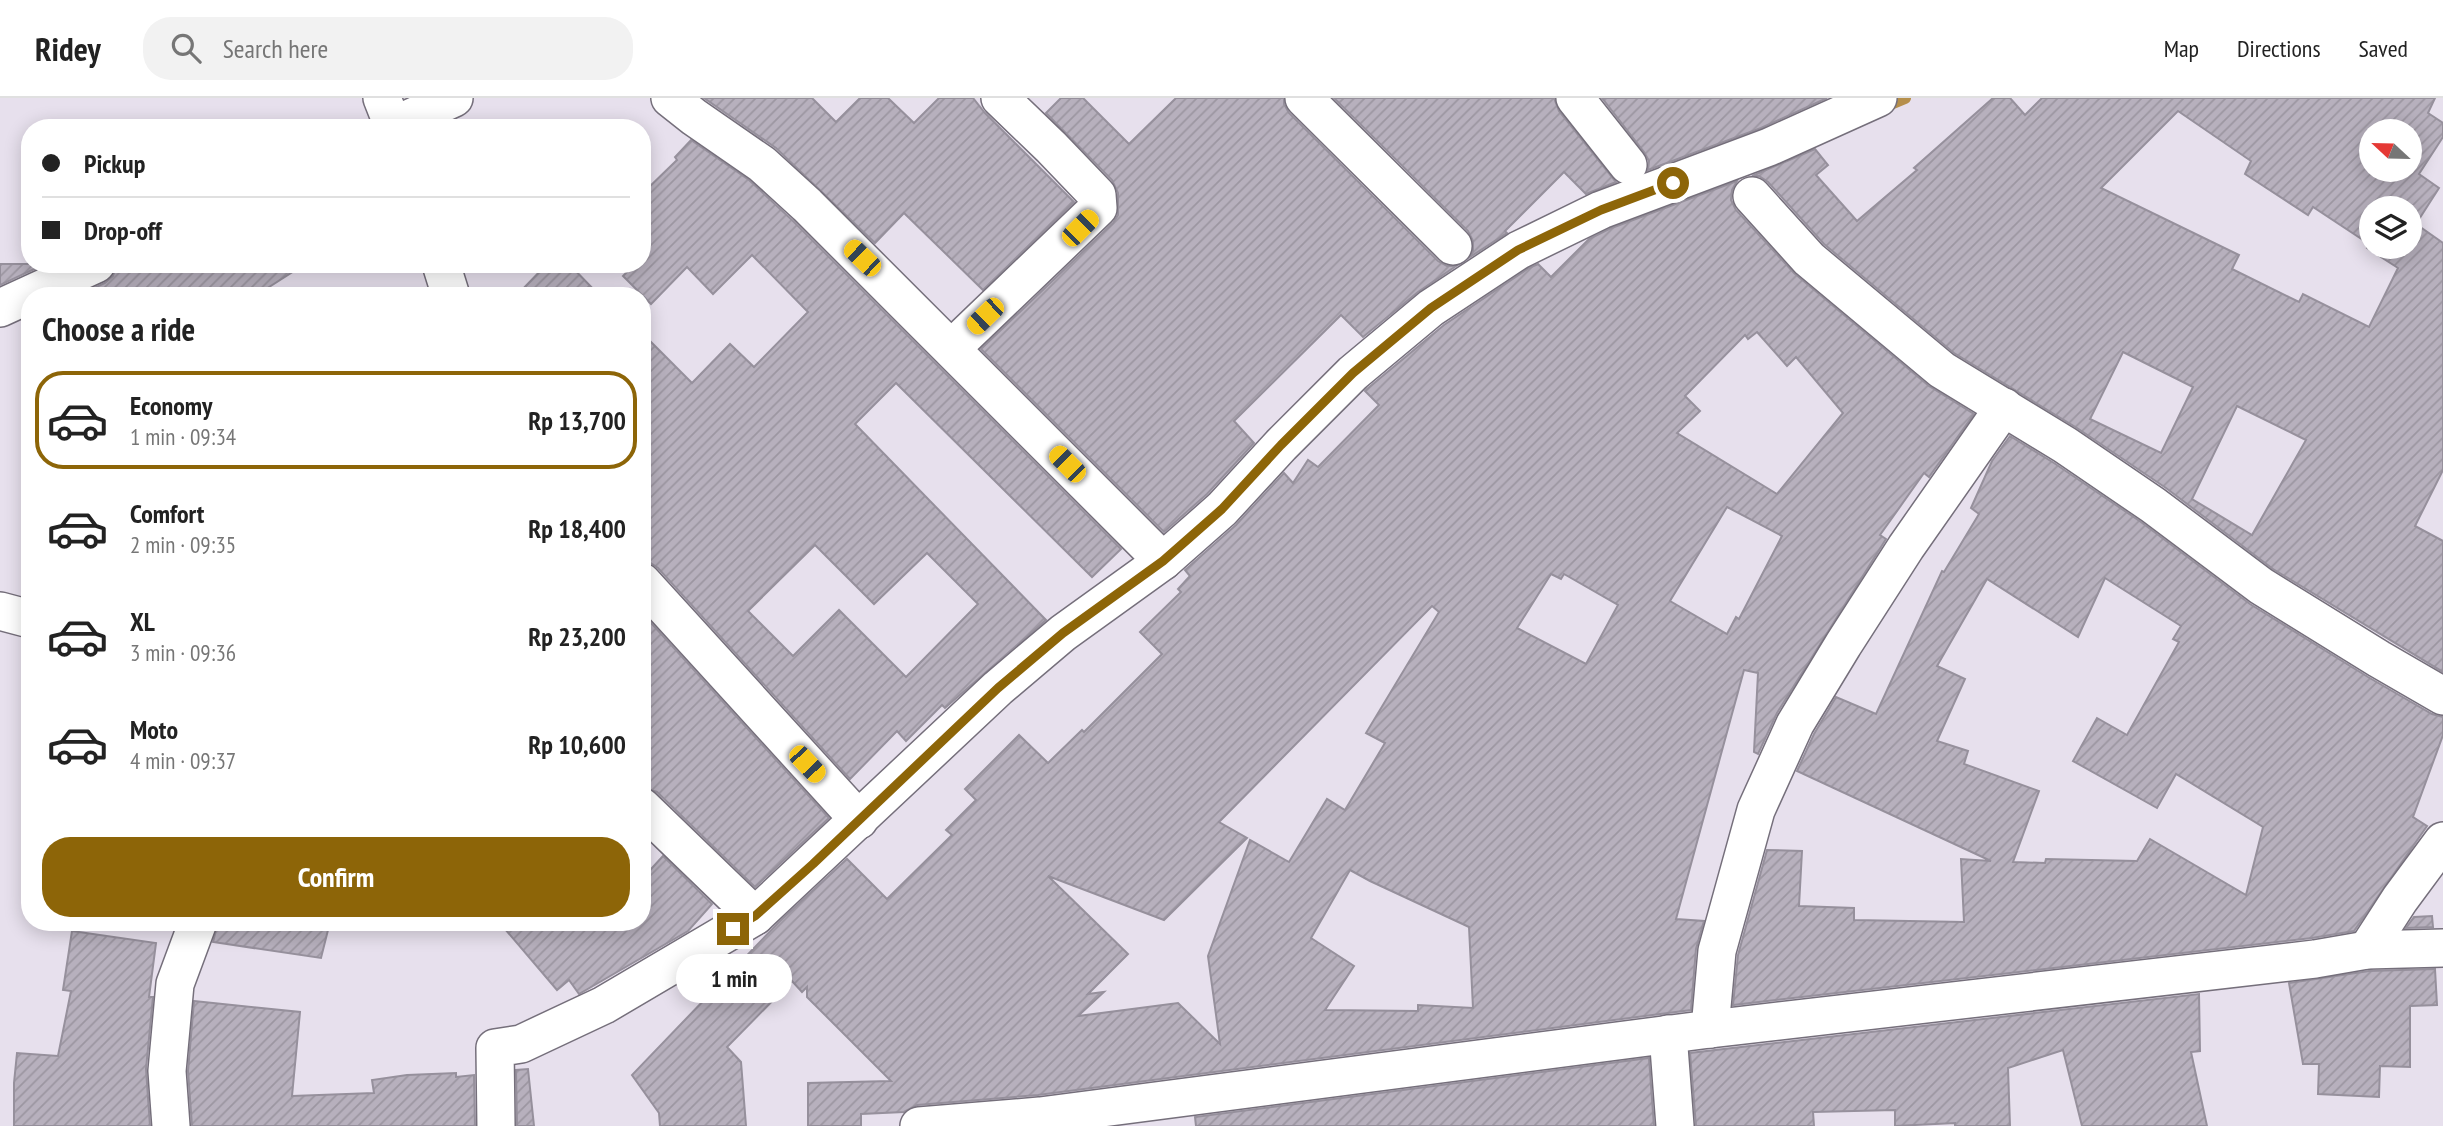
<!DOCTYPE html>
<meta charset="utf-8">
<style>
:root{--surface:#fff;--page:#f2f2f2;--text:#222;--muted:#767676;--line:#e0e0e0;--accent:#8d6508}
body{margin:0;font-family:"PT Sans Narrow",sans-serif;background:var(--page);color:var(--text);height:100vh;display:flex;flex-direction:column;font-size:26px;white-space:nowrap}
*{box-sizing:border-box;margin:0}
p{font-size:23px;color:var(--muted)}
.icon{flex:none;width:38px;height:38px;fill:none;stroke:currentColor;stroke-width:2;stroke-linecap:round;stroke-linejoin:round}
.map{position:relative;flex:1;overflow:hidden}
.side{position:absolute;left:21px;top:189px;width:630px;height:644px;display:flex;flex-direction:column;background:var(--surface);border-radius:28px;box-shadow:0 4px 18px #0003}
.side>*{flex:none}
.top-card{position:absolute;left:21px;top:21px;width:630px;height:154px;border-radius:28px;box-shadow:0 4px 18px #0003;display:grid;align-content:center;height:154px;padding:0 21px;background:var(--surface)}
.needle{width:46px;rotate:292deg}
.tools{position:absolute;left:2359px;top:21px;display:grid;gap:14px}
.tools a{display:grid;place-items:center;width:63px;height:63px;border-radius:50%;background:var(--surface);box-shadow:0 4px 18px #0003;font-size:35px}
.end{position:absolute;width:32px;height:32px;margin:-16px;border:9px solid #8d6508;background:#fff;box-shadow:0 0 0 4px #fff}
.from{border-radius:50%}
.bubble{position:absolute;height:49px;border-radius:24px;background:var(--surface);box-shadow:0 4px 18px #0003;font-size:23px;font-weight:800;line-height:49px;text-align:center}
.car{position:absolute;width:21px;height:42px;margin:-21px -10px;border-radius:9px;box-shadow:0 0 5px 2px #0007;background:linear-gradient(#f5c518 24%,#345 0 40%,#f5c518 0 76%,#345 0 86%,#f5c518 0)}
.top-card b{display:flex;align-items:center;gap:24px;height:66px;font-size:26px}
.top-card b+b{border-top:2px solid var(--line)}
.top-card i{width:18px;height:18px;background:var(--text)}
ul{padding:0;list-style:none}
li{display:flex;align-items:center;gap:21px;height:98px;margin:0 14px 10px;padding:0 7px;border:4px solid transparent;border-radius:28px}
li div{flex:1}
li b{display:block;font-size:26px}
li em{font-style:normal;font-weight:800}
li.selected{border-color:var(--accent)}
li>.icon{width:63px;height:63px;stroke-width:1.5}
h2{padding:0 21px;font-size:32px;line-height:84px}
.primary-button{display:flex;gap:14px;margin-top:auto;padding:14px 21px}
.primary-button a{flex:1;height:80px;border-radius:28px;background:var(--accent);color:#fff;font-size:28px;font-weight:800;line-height:80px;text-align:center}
header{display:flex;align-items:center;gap:42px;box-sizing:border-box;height:98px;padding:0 35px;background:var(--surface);border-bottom:2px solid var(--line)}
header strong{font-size:33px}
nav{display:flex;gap:38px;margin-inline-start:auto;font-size:24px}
.search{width:490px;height:63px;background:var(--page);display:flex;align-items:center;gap:18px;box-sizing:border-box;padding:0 24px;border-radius:28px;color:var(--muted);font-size:26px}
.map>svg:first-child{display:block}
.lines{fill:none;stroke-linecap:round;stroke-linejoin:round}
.stream{stroke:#b68f4b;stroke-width:12}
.building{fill:url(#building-hatch);stroke:#96909c;stroke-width:2;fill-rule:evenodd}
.minor-casing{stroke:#756f7b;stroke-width:40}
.minor{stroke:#fff;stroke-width:37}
.route{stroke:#8d6508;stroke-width:9}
</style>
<header>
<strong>Ridey</strong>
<div class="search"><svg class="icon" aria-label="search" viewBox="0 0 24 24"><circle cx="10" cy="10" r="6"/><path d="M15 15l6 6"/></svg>Search here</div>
<nav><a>Map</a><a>Directions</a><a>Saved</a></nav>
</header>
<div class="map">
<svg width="2443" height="1028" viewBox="0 0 2443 1028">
<defs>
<pattern id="building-hatch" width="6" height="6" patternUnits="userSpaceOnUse" patternTransform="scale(1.75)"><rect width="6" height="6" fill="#b7b0bd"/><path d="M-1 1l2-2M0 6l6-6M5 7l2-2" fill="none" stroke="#9c96a1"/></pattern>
</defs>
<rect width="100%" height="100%" fill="#e7e0ed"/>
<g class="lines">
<path class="stream" d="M1881,10L1905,0"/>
</g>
<g class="building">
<path d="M704,0H812L836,24L860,0H888L914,25L939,0H973L985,15L1074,104L983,192L904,115L875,145L776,50Z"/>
<path d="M1061,0H1083L1129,46L1176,0H1284V6L1289,15L1438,163L1447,168H1456L1418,194L1363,239L1341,217L1234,323L1254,345L1207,396L1164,434L981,251L1113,125L1118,117V95L1112,82L1046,15Z"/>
<path d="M1334,0H1554L1559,13L1616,84L1586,96L1564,74L1505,133L1507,135L1470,159L1473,153V143L1468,133Z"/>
<path d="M1602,0H1827L1761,30L1648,72L1649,63L1644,54Z"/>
<path d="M1993,0H2010L2025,17L2042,0H2435L2428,15L2443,25V39L2419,76L2439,90L2416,126L2443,145V372L2415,428L2443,443V574L2273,471L2166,390L2077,330L1954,255L1824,146L1768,84L1759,78H1752L1815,51L1828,67L1816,77L1857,123L1917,72L1914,70ZM2178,13L2251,63L2245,76L2308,117L2313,109L2369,146L2367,150L2398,170L2369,229L2303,196L2299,204L2232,171L2239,157L2101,90ZM2371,33H2410V72H2371ZM2371,110H2410V149H2371ZM2123,254L2193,289L2161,355L2090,321ZM2237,308L2306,342L2252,437L2192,401Z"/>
<path d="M691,42L749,82L792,122L1121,451L1092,479L896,285L855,326L1046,522L945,610L942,607L906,643L897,633L850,681L658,470L649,464H642V235L692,285L730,246L754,269L808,214L752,157L713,196L687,169L651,206L623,178L635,166H642V96L677,62L675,59ZM815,447L874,506L927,455L978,506L906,579L839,512L793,558L748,513Z"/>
<path d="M1737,83L1732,92L1731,102L1736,112L1794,175L1929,288L1974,316L1929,379L1924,375L1880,437L1886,441L1777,615L1758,656L1754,654L1758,575L1744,572L1676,821L1704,823L1696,851L1691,912L1038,997L917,1007L904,1014L861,1016V1028H808V985L891,983L807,899V889L802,894L792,883L727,949L741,964L746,1028H660L659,1015L632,977L780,823L847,761L887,801L952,737L946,732L976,702L965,691L1019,637L1048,665L1082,632L1084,634L1162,556L1140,534L1181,494L1178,491L1190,478L1185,472L1236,427L1284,375L1293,385L1308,362L1318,369L1379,307L1365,293L1367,291L1444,227L1529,170L1538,166L1551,179L1589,141L1609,131ZM1757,234L1787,268L1796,259L1843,315L1777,396L1677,335L1700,313L1685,298L1745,237L1748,241ZM1727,409L1782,438L1739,521L1736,519L1727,536L1670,503ZM1551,476L1561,481L1564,476L1618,507L1586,566L1517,530ZM1432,508L1439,514L1366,635L1385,645L1345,712L1327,701L1289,764L1250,742L1208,858L1220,946L1178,905L1078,918L1104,894L1088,896L1128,856L1048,778L1164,822L1247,740L1219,724ZM1350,772L1370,783L1469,829L1473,910L1418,907V913L1325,912L1354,868L1311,840Z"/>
<path d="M0,166H45L0,187Z"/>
<path d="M117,166H305L255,198H77L105,185L113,178Z"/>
<path d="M547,166H569L600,198H516Z"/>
<path d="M2010,338L2054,365L2141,424L2250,506L2368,579L2432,616L2443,619V637L2413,719L2427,728L2354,833L2312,840L1733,907L1738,857L1767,752L1802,753L1799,808L1854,810V822L1964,824L1961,761L1991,763L1797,673L1814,636L1836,599L1876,616L1942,473L1944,474L1979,416L1971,410L1992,363ZM2105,480L2181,528L2173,541L2179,544L2127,637L2097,620L2073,663L2157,710L2176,676L2263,729L2246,797L2150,741L2137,763L2046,761L2045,765L2013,764L2039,693L1964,666L1968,653L1937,643L1965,581L1937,568L1987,481L2078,539Z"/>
<path d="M642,515L829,720L755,789L657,694L642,689Z"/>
<path d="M663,758L712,806L688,833L579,896L569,882L557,892L499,824H642V781Z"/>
<path d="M2432,818L2433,829L2406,830L2414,819Z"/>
<path d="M218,824H330L321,860L213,844Z"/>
<path d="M72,833L156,845L149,899H153L146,971L150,1028H14V985L17,955L58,958L71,893L63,892Z"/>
<path d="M2435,871L2437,907L2410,908V969L2380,968L2379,999L2318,996L2319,966H2303L2289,885L2369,873Z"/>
<path d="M2199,896L2200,953L2191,954L2207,1028H2082L2063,952L2008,970L2010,1028H1955V1025L1895,1028V1012L1813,1014L1814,1028H1696L1690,955Z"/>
<path d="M194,903L300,914L292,998L374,995L372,982L407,977L456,975V979L474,977L475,1028H192L188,973Z"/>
<path d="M1649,960L1654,1028H1196L1195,1019Z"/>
<path d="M528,971L534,1028H517L516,972Z"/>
</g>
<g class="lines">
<defs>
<g id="minor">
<path d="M382,0L393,28L454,0"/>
<path d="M670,0L694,19L762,66L807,107L1163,463"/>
<path d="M1304,0L1453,148"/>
<path d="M1575,0L1628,67"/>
<path d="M1752,98L1809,161L1942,272L2065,347L2153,407L2261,488L2379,561L2443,598"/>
<path d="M441,166L451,198"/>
<path d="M0,210L96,166"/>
<path d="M952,250L1098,110L1097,97L1051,49L1000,0"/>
<path d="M642,484L859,722"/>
<path d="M0,513L30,521"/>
<path d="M642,709L755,818"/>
<path d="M2367,852L2400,801L2443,743"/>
<path d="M1710,931L1717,853L1756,712L1795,626L1843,547L1906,449L2004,309"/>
<path d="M1668,936L1675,1028"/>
<path d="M171,1028L167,973L175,886L198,824"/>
<path d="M496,1028L495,950L521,946L604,907L755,818L998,590L1063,535L1163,463L1222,411L1281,347L1353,275L1431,210L1519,152L1601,112L1769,49L1878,0"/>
<path d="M919,1028L1040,1018L1710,931L2315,861L2367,852L2443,850"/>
</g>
</defs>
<use href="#minor" class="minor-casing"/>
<use href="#minor" class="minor"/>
</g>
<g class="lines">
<path class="route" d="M733,831L755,818L813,766L998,590L1063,535L1163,463L1222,411L1281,347L1353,275L1431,210L1518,152L1601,112L1673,85"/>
</g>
</svg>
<div class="tools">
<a><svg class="needle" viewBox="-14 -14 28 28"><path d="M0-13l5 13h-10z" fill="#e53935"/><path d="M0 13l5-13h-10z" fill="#767676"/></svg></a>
<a><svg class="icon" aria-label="layers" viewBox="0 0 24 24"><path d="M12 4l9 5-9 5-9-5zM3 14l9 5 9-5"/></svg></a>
</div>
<i class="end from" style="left:1673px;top:85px"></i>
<i class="end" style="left:733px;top:831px"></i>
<div class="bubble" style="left:676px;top:856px;width:116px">1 min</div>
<i class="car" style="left:1080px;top:130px;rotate:45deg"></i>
<i class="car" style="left:862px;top:160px;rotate:314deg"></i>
<i class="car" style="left:985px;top:218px;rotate:226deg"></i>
<i class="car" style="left:1067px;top:366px;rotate:315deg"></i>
<i class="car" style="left:807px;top:666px;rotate:137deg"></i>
<div class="top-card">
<b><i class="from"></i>Pickup</b>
<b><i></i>Drop-off</b>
</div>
<section class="side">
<h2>Choose a ride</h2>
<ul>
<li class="selected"><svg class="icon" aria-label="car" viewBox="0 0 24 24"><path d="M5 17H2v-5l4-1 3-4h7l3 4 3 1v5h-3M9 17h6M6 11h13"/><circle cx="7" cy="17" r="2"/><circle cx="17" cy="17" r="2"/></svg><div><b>Economy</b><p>1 min · 09:34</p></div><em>Rp 13,700</em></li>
<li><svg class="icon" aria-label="car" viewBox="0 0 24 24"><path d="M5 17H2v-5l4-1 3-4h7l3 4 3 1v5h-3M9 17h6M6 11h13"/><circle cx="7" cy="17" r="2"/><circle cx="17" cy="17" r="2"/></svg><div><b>Comfort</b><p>2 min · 09:35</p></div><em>Rp 18,400</em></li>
<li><svg class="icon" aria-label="car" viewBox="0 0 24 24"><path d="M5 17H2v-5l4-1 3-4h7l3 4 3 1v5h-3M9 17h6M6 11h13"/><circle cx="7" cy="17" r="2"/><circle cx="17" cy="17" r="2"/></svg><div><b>XL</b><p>3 min · 09:36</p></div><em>Rp 23,200</em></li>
<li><svg class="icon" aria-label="car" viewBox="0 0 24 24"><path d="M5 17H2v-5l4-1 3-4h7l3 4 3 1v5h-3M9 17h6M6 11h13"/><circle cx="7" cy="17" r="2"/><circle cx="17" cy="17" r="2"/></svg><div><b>Moto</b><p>4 min · 09:37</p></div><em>Rp 10,600</em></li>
</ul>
<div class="primary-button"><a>Confirm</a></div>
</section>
</div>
